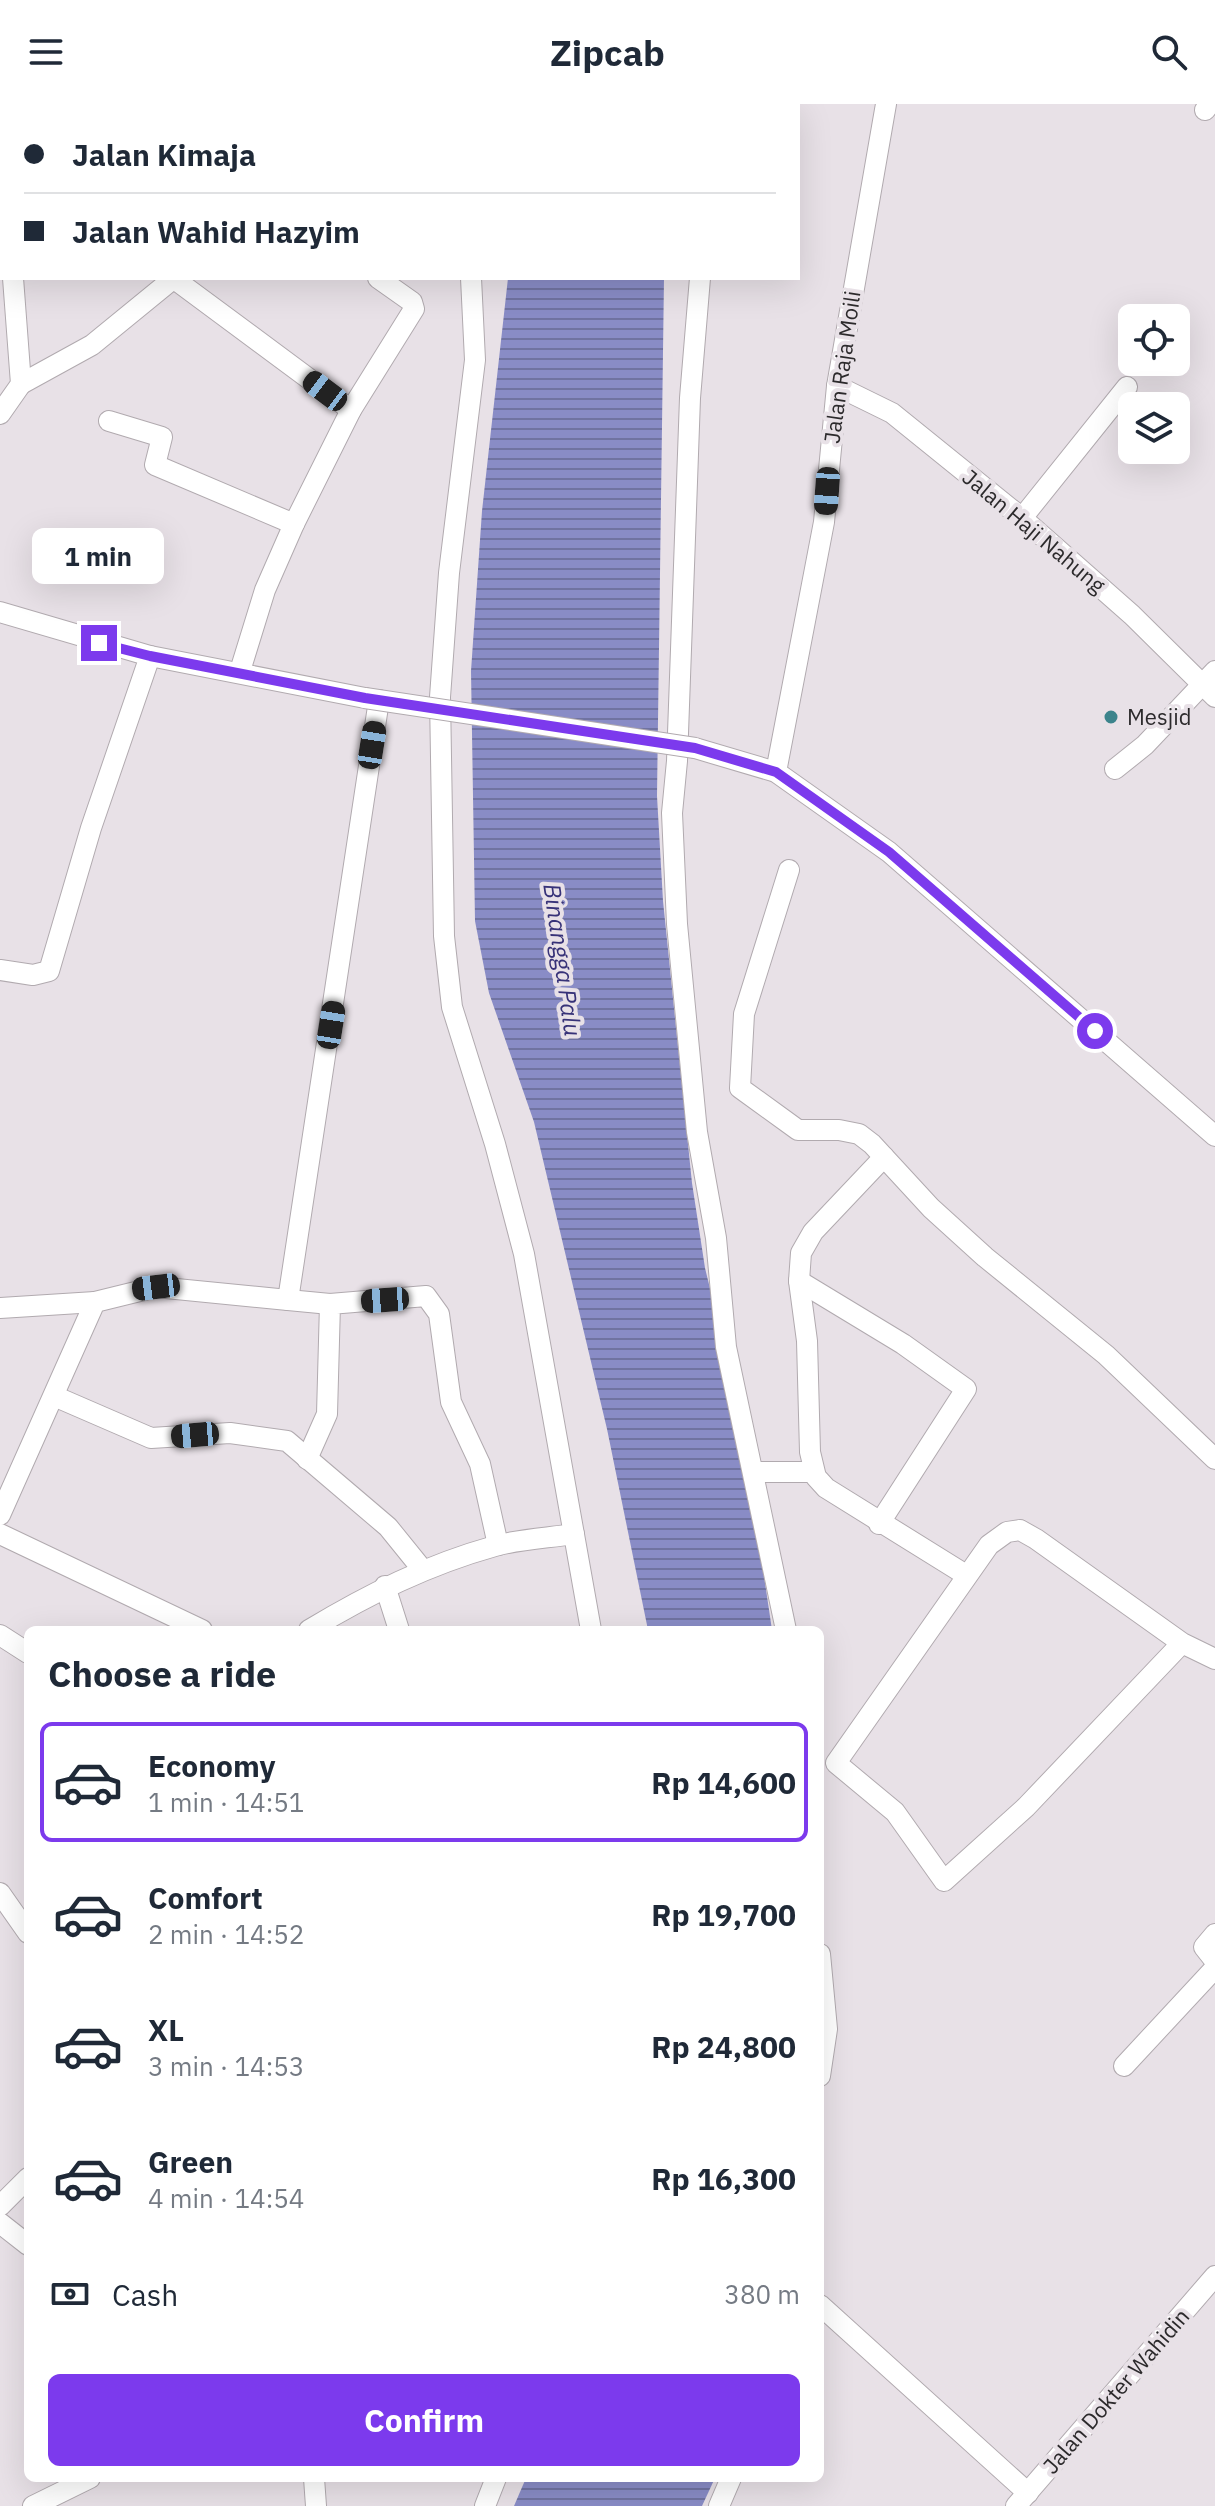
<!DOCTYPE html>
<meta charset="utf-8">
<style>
:root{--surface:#fff;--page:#f6f6f7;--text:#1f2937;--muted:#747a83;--line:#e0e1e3;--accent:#7c3aed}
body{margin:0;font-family:"IBM Plex Sans",sans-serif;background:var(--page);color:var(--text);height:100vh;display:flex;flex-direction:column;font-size:30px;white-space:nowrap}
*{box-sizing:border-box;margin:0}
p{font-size:26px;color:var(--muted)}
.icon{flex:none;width:44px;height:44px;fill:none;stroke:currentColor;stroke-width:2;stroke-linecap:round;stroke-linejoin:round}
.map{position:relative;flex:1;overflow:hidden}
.drawer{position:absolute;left:24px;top:1522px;width:800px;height:856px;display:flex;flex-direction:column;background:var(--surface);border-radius:12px;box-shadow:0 8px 32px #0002}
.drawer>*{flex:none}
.guide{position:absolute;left:0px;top:0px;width:800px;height:176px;box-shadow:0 8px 32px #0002;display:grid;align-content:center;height:176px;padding:0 24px;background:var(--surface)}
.controls{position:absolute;left:1118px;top:200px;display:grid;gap:16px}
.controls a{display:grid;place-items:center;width:72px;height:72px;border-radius:12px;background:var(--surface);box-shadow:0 8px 32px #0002;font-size:40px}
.end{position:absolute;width:36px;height:36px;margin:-18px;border:10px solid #7c3aed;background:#fff;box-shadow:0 0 0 4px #fff}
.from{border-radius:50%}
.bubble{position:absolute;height:56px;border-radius:12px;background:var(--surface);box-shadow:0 8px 32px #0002;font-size:26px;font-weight:700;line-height:56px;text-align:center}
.car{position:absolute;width:24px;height:48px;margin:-24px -12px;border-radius:10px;box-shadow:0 0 6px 2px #0007;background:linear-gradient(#222 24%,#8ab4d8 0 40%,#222 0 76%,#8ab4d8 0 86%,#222 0)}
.guide b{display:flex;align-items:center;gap:28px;height:76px;font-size:30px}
.guide b+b{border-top:2px solid var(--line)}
.guide i{width:20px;height:20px;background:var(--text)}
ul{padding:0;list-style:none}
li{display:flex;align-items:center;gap:24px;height:120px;margin:0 16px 12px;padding:0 8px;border:4px solid transparent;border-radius:12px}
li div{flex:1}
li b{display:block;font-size:30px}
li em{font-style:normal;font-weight:700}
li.active{border-color:var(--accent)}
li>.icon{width:72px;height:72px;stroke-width:1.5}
h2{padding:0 24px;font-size:36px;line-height:96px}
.pay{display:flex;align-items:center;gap:20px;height:88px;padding:0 24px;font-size:30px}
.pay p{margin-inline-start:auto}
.button{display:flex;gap:16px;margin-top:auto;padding:16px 24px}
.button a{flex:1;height:92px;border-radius:12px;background:var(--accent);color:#fff;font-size:32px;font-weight:700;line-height:92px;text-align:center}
header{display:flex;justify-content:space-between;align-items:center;height:104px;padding:0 24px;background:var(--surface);font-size:36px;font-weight:700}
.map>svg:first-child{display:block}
.water{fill:url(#water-rules)}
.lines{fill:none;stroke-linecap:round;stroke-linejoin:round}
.minor-casing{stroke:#b1aaaf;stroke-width:22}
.minor{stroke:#fff;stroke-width:20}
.minor-bridge-casing{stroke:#b1aaaf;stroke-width:22;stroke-linecap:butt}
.minor-bridge{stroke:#fff;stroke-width:20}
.route{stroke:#7c3aed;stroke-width:10}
.poi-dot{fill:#3c848c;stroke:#e8e1e7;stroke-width:3}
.labels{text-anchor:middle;stroke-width:8;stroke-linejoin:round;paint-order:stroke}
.street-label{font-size:22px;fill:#2c2a2c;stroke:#e8e1e7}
.poi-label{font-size:22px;fill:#2c2a2c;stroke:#e8e1e7;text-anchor:start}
.water-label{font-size:24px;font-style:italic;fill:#373278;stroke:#e8e1e7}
</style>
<header><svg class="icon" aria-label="menu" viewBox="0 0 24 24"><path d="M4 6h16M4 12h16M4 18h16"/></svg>Zipcab<svg class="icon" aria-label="search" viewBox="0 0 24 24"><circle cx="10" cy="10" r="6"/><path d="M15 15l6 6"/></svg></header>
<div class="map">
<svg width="1215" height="2402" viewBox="0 0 1215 2402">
<defs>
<pattern id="water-rules" width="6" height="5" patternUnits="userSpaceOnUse" patternTransform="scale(2)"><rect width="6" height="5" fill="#898cc6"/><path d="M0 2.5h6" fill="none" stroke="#7073a1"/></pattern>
</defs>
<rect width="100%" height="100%" fill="#e8e1e7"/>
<g class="water">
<path d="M508,174H664L657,692L663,797L692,1079L705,1164L739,1303L772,1526H648L607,1325L534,1018L489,889L475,817L471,567L482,407Z"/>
<path d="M526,2374H715L702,2402H514Z"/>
</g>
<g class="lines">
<defs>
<g id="minor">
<path d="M2,0V4"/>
<path d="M463,0V2"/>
<path d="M299,2V0"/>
<path d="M720,2V0"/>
<path d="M1205,6L1210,0"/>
<path d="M173,174L351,306"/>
<path d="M471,174L475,256L449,469L440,593L444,832L452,903L495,1040L524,1150L591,1526"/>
<path d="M700,174L690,294L677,657L672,709L677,820L697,1028L716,1134L726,1243L786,1526"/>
<path d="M21,280L92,241L174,174"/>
<path d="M837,282L892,309L1022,414L1132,511L1215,593"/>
<path d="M0,310L21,280L13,174"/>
<path d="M109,317L162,333L155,361L294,420"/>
<path d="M1022,414L1127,283"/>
<path d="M0,508L150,552L365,594"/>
<path d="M240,567L265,486L294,420L351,306L414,205L412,198L378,174"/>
<path d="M695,644L776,668L889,748L1215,1032"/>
<path d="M1115,665L1145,641L1215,567"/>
<path d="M776,668L824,418L837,282L886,0"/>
<path d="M789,766L744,910L740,984L798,1026H839L859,1030L872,1040L931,1104L985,1153L1106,1251L1215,1355"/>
<path d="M0,866L33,871L49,867L91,724L150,552"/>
<path d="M884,1053L813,1128L801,1149L799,1177L807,1237L810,1348L816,1373L826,1384L966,1471"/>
<path d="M799,1177L903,1240L966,1285L879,1420"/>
<path d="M288,1196L330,1200"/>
<path d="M0,1204L95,1198"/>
<path d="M54,1292L151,1334L230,1329L287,1337L388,1423L422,1465"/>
<path d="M307,1355L327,1310L330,1200L426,1192L439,1210L451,1298L480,1360L498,1441"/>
<path d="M754,1368H814"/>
<path d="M0,1411L95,1198L156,1183L288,1196L379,596"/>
<path d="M0,1430L202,1526"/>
<path d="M385,1482L399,1526"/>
<path d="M309,1526C369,1490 427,1461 495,1442C520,1435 548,1434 574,1430"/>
<path d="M0,1531L28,1549"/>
<path d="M1182,1539L1026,1703L944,1777L895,1708L836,1659L989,1441L1007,1428L1020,1426L1036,1435L1182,1539L1215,1555"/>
<path d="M0,1789L28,1829"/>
<path d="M1215,1830L1204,1843L1215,1857"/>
<path d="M820,1850L827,1925L820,1972"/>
<path d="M1124,1962L1215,1864"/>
<path d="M0,2102L28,2074"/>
<path d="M0,2119L28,2141"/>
<path d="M820,2201L1028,2389"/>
<path d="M314,2374L316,2402"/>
<path d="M33,2402L90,2374"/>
<path d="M485,2402L496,2374"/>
<path d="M719,2402L731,2374"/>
<path d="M1016,2402L1215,2172"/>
</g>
</defs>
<use href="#minor" class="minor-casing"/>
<use href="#minor" class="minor"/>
<defs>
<path id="minor-bridge" d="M365,594L695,644"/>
</defs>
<use href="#minor-bridge" class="minor-bridge-casing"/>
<use href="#minor-bridge" class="minor-bridge"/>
</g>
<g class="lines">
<path class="route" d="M99,539L150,552L365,594L695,644L776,668L889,748L1095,927"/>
</g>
<circle class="poi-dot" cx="1111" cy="613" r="8"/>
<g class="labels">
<g class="street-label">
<text transform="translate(842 263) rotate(-82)" y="8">Jalan Raja Moili</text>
<text transform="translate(1034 427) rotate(40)" y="8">Jalan Haji Nahung</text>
<text transform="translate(1116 2287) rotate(-49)" y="8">Jalan Dokter Wahidin</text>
</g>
<g class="poi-label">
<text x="1127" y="621">Mesjid</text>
</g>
<g class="water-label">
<text transform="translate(562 856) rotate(82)" y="8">Binangga Palu</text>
</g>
</g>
</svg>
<div class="controls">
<a><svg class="icon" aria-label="locate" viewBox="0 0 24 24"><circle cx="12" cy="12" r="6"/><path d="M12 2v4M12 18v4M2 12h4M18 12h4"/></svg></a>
<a><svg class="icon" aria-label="layers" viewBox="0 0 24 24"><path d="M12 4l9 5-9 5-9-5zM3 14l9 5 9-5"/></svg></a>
</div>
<i class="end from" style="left:1095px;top:927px"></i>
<i class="end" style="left:99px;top:539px"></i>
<div class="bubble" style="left:32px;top:424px;width:132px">1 min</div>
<i class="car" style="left:325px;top:287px;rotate:307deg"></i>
<i class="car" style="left:827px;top:387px;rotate:184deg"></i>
<i class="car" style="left:372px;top:641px;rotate:9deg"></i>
<i class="car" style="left:331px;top:921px;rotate:9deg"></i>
<i class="car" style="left:156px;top:1183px;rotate:263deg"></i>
<i class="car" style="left:385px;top:1196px;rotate:266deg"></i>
<i class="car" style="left:195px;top:1331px;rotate:265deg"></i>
<div class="guide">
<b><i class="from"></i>Jalan Kimaja</b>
<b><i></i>Jalan Wahid Hazyim</b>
</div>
<section class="drawer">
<h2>Choose a ride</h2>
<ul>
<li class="active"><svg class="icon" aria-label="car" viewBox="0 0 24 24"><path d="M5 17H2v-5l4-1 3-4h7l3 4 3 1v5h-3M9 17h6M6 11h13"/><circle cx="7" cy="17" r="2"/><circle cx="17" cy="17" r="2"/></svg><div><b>Economy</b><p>1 min · 14:51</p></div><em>Rp 14,600</em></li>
<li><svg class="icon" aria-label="car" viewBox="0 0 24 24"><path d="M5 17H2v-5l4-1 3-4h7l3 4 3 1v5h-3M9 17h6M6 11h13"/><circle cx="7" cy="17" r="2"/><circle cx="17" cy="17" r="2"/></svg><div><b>Comfort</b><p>2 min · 14:52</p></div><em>Rp 19,700</em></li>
<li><svg class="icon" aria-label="car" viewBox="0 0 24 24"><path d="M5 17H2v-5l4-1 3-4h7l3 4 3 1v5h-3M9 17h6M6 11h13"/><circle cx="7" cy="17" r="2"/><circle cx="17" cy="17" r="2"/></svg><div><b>XL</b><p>3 min · 14:53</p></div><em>Rp 24,800</em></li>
<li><svg class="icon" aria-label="car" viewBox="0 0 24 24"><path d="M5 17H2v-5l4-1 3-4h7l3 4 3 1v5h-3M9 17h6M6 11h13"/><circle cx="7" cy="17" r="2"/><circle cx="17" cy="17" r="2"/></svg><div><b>Green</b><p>4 min · 14:54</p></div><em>Rp 16,300</em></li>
</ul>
<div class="pay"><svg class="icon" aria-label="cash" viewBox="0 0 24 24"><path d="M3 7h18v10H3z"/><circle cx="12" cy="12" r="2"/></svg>Cash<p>380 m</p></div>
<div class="button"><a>Confirm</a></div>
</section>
</div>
